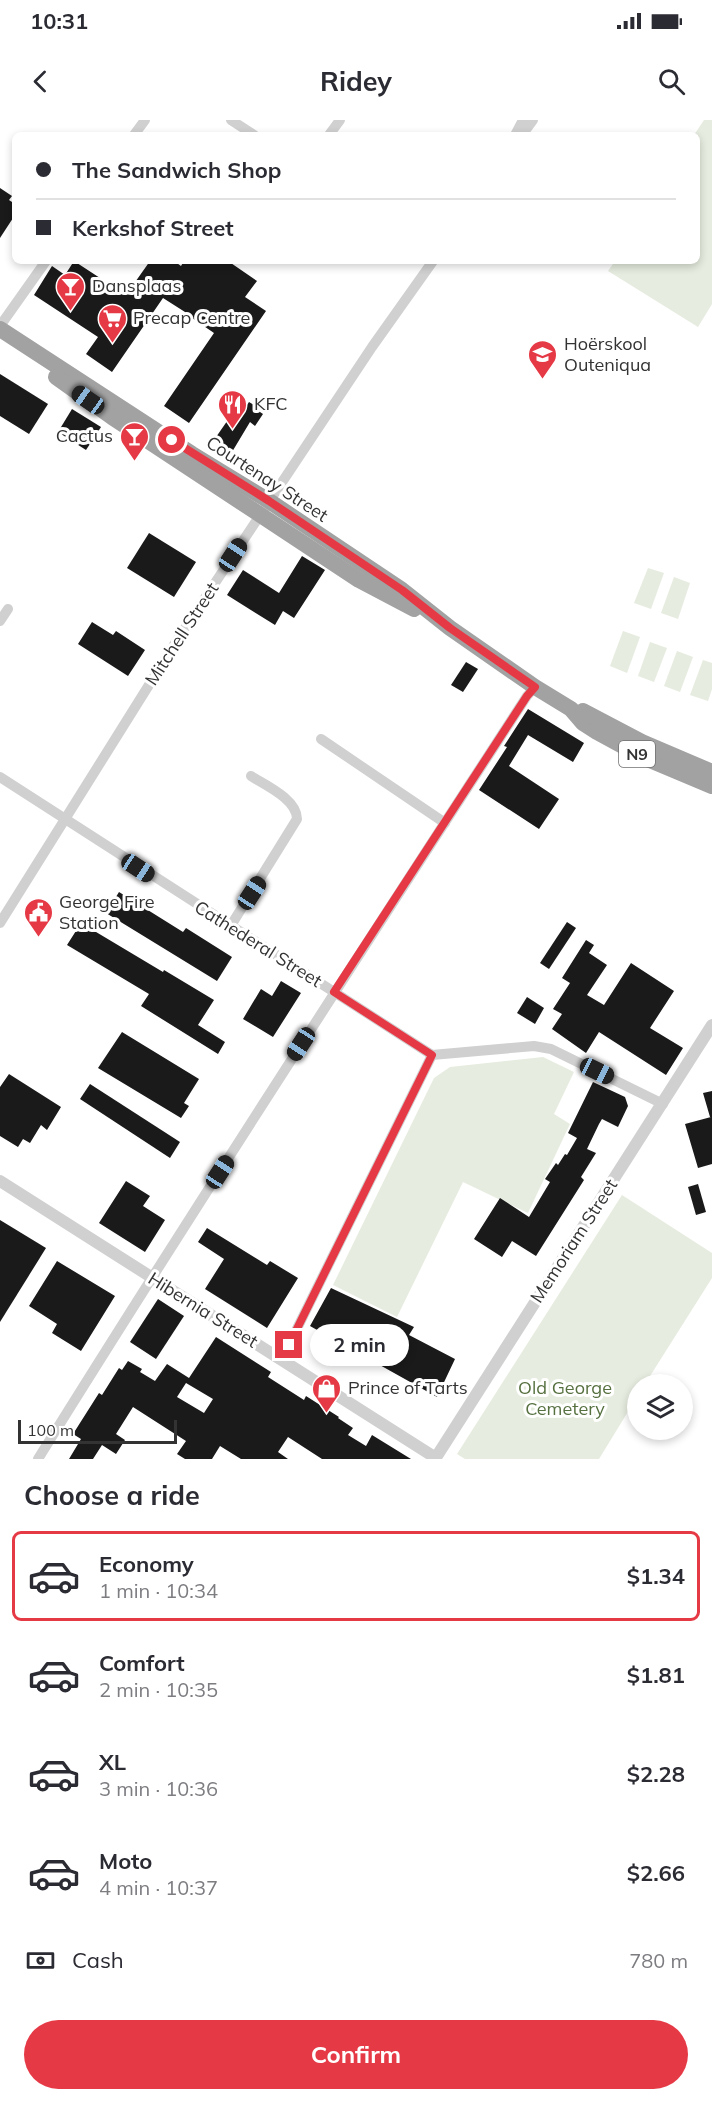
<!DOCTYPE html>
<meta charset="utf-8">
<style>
:root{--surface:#fff;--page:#f2f2f3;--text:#2b2b33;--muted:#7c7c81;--line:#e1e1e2;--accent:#e63946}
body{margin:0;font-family:Mulish,sans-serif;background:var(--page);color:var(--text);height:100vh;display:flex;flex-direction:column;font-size:22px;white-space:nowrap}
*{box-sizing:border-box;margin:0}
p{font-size:20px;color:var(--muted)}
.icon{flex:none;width:33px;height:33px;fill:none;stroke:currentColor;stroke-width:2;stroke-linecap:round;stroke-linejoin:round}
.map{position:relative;height:1339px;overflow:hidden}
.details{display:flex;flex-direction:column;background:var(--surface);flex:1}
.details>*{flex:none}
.hud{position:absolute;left:12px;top:12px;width:688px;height:132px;border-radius:9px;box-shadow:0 3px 9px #0003;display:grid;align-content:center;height:132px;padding:0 24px;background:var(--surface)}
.controls{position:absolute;left:627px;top:1254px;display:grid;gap:12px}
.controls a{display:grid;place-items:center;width:66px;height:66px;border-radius:50%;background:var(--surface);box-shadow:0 3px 9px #0003;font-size:30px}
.scale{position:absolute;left:18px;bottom:15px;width:159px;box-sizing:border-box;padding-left:6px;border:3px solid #333;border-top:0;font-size:16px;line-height:21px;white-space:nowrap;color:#333;-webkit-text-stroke:4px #fff;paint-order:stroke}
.end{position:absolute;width:27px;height:27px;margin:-14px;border:8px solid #e63946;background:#fff;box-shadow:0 0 0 3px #fff}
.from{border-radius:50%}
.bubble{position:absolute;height:42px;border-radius:21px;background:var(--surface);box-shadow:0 3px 9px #0003;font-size:20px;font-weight:700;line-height:42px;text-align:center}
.car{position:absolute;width:18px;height:36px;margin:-18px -9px;border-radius:8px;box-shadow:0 0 4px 2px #0007;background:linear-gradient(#222 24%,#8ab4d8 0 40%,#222 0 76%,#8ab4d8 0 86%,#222 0)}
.hud b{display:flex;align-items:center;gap:21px;height:57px;font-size:22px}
.hud b+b{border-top:2px solid var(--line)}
.hud i{width:15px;height:15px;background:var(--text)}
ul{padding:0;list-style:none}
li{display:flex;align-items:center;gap:18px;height:90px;margin:0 12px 9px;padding:0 12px;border:3px solid transparent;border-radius:9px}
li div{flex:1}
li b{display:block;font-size:22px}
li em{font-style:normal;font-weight:700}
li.selected{border-color:var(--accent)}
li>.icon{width:54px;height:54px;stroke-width:1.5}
h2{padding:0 24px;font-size:27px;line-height:72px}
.pay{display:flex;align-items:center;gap:15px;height:66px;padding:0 24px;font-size:22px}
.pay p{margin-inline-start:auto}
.cta{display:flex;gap:12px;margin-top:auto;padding:12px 24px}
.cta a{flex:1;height:69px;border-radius:36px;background:var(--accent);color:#fff;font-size:24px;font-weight:700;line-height:69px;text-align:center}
.status{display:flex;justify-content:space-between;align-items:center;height:42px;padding:0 30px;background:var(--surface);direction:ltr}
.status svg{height:16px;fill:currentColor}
header{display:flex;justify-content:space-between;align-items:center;height:78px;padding:0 24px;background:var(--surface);font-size:27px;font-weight:700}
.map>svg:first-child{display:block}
.green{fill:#e6ecdf}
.building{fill:#1a1a1a;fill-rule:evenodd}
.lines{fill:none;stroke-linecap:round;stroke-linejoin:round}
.minor{stroke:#d0d0d0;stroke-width:10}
.tertiary{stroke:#d0d0d0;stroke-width:12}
.trunk{stroke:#a2a2a2;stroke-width:16}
.route{stroke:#e63946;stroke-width:8}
.labels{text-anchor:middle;stroke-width:6;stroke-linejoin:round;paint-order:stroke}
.shield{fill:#fff;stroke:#707070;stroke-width:1.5}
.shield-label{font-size:16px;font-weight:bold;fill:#333}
.poi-label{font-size:18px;fill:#333;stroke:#fff;text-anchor:start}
.street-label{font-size:18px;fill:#333;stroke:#fff}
.park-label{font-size:18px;fill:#56703f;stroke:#fff}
</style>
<div class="status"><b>10:31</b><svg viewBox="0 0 49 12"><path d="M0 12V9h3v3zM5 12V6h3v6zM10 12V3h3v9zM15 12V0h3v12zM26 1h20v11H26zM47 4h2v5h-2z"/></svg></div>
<header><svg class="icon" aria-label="back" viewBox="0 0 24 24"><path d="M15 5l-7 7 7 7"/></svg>Ridey<svg class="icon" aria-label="search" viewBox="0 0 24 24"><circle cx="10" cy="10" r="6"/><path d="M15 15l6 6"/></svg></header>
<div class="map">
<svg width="712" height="1339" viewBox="0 0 712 1339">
<rect width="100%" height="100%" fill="#fff"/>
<g class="green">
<path d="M704,0H712V184L698,207L608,151L615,141H698V15H694Z"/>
<path d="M648,448L664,453L651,489L634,483Z"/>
<path d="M674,457L690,463L678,499L661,493Z"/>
<path d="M623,511L640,517L627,553L610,546Z"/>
<path d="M650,522L667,528L654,562L638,556Z"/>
<path d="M677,531L693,537L680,572L664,566Z"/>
<path d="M703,540L712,543V569L708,581L690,575Z"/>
<path d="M543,937L574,952L554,994L570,1004L528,1093L463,1062L397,1197L333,1165L434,958L450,947Z"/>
<path d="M622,1075L712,1133V1158L645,1264H638L637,1277L599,1339H465L457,1334Z"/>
</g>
<g class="building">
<path d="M0,68L12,76L9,80L15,84V95L0,118Z"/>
<path d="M74,141L126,175L150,141H174L181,146L184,141H228L257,161L245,177L266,191L189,303L164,286L214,213L192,198L189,200L184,196L185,192L163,178L112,252L86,234L98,217L34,175L52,146L65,155Z"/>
<path d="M0,254L48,284L29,314L0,296Z"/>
<path d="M241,281L247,285L249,282L259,288L257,290L263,294L255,306L250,302L232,332L214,320Z"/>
<path d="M72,289L101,307L86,330L58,312Z"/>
<path d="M149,413L196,442L174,477L127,448Z"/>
<path d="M302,436L325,450L294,498L283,491L275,505L227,475L243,450L279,473Z"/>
<path d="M92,502L113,515L116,511L145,530L128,556L78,524Z"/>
<path d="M466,542L478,549L463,572L451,565Z"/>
<path d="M528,589L584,623L573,642L528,615L509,646L559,679L539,709L479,670L507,627L504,626Z"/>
<path d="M119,772L183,812L186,808L232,837L217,861L106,793Z"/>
<path d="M567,802L576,808L549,849L540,843Z"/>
<path d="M81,803L163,852L164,850L214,880L198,905L225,922L218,934L141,886L149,874L67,825Z"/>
<path d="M586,820L594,825L589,833L607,845L587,875L604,885L631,843L674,871L650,908L683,928L666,955L599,912L586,933L552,909L562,894L553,889L570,863L562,858Z"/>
<path d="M281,861L301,873L273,917L243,899L261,869L272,876Z"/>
<path d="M527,877L544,888L535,904L517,893Z"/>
<path d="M122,912L199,959L184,983L189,986L181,998L98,948Z"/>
<path d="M9,954L61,987L47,1010L41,1005L30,1023L23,1019L18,1027L0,1016V967Z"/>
<path d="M593,962L625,977L628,986L618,1007L602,999L599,1004L587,1029L596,1033L581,1057L584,1060L536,1136L512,1121L502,1137L474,1119L500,1078L529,1097L550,1062L545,1059L556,1043L558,1045L565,1034L567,1035L577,1018L568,1013Z"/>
<path d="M90,964L180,1022L170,1038L80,979Z"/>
<path d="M712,971V1044L698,1048L685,1004L711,997H710L703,973Z"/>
<path d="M126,1061L150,1076L143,1086L165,1100L145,1132L99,1103Z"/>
<path d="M698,1064L706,1092L696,1095L688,1067Z"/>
<path d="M0,1100L46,1128L0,1202Z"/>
<path d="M207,1108L267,1145L270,1141L298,1158L267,1208L205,1169L224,1139L198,1122Z"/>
<path d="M57,1141L115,1176L81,1231L52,1213L57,1204L29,1186Z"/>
<path d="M331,1168L414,1207L409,1215L455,1239L437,1277L310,1206Z"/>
<path d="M158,1179L184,1196L156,1239L130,1222Z"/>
<path d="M216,1217L271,1252L268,1257L304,1280L306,1276L339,1297L338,1298L353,1308L348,1315L366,1326L372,1315L411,1339H322L288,1317L278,1332L288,1339H241L220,1326L212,1339H185L177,1334L186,1321L133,1287L116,1314L125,1320L116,1334L102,1325L93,1339H69L81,1319L73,1314L99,1273L102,1275L119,1248L122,1250L128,1241L142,1249L140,1252L155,1261L167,1244L189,1258ZM186,1263L213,1279L204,1293L177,1277Z"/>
</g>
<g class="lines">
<g class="minor">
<path d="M231,0L254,15"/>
<path d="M134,15L145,0"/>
<path d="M329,15L340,0"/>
<path d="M515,15L523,0"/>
<path d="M522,15L533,0"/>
<path d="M0,206L46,141"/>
<path d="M0,501L8,489"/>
<path d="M321,619L445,703"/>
<path d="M0,657L432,935L534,926L551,929L663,984"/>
<path d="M0,803L179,517L372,227L433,141"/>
<path d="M230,807L297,699C297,679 265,665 251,656"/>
<path d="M282,1239L432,935"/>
<path d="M38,1339C198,1082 363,829 527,576L535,567"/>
</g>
<g class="tertiary">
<path d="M0,1061L436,1338"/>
<path d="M435,1339L712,905"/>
</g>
<g class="trunk">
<path d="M0,209L192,334L269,381L402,470L450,508L535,567L571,589L583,603L597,612L643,637L712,666"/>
<path d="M56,257L112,297L359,460L414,489"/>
<path d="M583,591L642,622L712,652"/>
</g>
</g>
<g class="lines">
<path class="route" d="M172,320L269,381L402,470L450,508L535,567L527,576L334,872L432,935L289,1225"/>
</g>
<defs>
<symbol id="bar-pin" viewBox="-11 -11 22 30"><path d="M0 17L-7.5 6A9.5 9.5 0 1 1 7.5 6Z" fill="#e63946" stroke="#fff"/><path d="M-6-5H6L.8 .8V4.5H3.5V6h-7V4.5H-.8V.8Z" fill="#fff"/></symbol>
<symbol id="supermarket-pin" viewBox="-11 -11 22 30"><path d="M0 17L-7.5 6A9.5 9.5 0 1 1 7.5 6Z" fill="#e63946" stroke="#fff"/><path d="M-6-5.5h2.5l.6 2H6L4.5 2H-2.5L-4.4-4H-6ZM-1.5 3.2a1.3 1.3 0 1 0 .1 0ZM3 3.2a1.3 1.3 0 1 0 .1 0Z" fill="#fff"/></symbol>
<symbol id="school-pin" viewBox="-11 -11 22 30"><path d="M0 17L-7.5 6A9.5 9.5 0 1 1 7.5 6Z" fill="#e63946" stroke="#fff"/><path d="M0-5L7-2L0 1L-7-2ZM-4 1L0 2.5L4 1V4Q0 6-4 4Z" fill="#fff"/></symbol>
<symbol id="restaurant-pin" viewBox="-11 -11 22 30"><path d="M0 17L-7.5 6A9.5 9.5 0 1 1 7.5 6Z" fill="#e63946" stroke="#fff"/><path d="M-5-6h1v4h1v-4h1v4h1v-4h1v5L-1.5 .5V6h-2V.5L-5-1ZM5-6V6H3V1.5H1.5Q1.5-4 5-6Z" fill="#fff"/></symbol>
<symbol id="civic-pin" viewBox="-11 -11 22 30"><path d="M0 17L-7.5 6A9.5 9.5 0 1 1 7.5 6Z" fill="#e63946" stroke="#fff"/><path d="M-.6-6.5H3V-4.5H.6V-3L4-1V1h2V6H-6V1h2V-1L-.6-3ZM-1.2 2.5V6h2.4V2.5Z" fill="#fff"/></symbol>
<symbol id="shop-pin" viewBox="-11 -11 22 30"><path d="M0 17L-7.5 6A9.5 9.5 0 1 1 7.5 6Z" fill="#e63946" stroke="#fff"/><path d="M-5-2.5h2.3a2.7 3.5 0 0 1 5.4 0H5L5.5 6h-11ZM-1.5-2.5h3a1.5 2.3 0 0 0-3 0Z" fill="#fff"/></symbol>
</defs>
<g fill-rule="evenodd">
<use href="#bar-pin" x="54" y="150" width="33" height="45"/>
<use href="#supermarket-pin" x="96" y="182" width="33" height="45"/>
<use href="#school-pin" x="526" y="218" width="33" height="45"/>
<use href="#restaurant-pin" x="216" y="268" width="33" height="45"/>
<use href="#bar-pin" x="118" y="300" width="33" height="45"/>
<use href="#civic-pin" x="22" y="776" width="33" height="45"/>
<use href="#shop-pin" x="310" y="1252" width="33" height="45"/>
</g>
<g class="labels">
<rect class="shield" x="619" y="621" width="36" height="26" rx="4.5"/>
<g class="shield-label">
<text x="637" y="640">N9</text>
</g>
<g class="poi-label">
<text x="92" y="172">Dansplaas</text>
<text x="133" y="204">Precap Centre</text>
<text x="564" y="230">Hoërskool<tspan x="564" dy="21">Outeniqua</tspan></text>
<text x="254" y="290">KFC</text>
<text x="113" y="322" text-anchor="end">Cactus</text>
<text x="59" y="788">George Fire<tspan x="59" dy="21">Station</tspan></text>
<text x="348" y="1274">Prince of Tarts</text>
</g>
<g class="street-label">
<text transform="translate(267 359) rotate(33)" y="6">Courtenay Street</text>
<text transform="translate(182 514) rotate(-57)" y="6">Mitchell Street</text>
<text transform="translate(258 824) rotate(32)" y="6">Cathederal Street</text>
<text transform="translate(574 1121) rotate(-57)" y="6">Memoriam Street</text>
<text transform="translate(203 1190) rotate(32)" y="6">Hibernia Street</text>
</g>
<g class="park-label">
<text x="565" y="1274">Old George<tspan x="565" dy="21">Cemetery</tspan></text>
</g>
</g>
</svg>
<div class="controls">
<a><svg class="icon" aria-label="layers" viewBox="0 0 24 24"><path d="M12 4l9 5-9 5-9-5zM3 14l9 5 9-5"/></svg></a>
</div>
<div class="scale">100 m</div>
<i class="end from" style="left:172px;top:320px"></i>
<i class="end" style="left:289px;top:1225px"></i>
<div class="bubble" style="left:310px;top:1204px;width:99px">2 min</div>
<i class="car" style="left:88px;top:280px;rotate:305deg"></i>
<i class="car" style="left:233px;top:435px;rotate:33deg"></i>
<i class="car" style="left:138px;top:748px;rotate:123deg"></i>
<i class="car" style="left:252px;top:773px;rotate:33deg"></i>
<i class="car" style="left:301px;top:924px;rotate:213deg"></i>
<i class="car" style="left:597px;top:951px;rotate:116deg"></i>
<i class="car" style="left:220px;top:1052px;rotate:33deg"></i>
<div class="hud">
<b><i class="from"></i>The Sandwich Shop</b>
<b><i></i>Kerkshof Street</b>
</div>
</div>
<section class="details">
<h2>Choose a ride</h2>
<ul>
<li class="selected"><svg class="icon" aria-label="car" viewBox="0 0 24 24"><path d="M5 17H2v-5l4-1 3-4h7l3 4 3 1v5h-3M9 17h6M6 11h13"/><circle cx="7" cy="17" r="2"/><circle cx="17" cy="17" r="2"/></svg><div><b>Economy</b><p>1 min · 10:34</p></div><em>$1.34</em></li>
<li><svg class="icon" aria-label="car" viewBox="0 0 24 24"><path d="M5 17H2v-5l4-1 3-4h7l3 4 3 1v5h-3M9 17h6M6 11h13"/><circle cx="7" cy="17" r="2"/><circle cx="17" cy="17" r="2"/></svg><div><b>Comfort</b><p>2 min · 10:35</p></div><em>$1.81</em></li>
<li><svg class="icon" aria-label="car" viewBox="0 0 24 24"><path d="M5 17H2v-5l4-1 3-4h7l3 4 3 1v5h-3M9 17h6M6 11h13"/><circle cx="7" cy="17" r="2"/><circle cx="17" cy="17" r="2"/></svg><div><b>XL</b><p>3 min · 10:36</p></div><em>$2.28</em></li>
<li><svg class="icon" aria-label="car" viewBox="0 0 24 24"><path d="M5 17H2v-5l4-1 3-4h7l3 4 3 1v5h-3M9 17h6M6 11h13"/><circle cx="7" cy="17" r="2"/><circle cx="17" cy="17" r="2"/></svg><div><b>Moto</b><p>4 min · 10:37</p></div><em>$2.66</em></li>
</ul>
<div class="pay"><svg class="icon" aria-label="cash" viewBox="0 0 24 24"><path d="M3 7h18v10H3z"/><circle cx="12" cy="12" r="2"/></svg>Cash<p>780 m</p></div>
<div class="cta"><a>Confirm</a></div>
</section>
